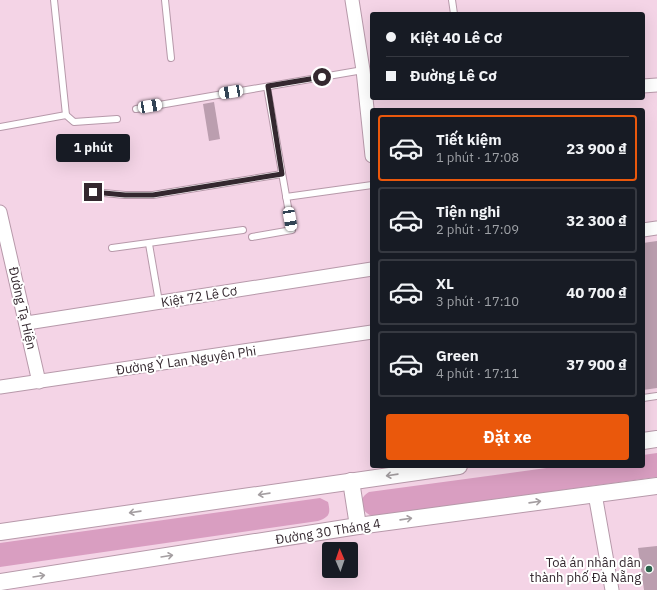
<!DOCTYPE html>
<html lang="vi">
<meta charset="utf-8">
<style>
:root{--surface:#171b24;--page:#20242c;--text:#f1f3f6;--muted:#9ea1a6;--line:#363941;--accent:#ea580c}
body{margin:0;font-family:"IBM Plex Sans",sans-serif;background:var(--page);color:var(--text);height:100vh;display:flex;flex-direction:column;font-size:15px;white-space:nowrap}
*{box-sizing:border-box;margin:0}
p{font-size:13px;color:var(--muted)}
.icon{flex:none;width:22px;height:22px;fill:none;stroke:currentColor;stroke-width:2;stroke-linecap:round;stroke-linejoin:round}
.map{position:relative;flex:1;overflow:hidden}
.side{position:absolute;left:370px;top:108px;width:275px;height:360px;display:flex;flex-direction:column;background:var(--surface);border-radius:4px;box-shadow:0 4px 16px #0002}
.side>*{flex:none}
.banner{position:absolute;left:370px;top:12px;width:275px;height:88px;border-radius:4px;box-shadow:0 4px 16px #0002;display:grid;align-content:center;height:88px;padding:0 16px;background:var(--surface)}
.needle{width:26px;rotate:358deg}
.buttons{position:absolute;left:322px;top:542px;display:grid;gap:8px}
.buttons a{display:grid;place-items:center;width:36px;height:36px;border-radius:4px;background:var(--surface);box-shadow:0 4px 16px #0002;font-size:20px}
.end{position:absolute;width:18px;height:18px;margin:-9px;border:5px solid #34282f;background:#fff;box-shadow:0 0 0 2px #fff}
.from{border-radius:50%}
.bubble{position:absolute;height:28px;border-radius:4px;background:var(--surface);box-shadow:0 4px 16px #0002;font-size:13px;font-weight:700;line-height:28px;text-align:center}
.car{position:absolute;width:12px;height:24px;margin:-12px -6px;border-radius:5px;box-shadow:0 0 3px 1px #0007;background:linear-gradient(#fff 24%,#345 0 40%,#fff 0 76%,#345 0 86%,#fff 0)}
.banner b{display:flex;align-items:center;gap:14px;height:38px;font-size:15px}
.banner b+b{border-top:1px solid var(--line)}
.banner i{width:10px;height:10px;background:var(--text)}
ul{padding:7px 0 0;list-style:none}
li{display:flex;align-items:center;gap:12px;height:66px;margin:0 8px 6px;padding:0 8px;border:2px solid var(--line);border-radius:4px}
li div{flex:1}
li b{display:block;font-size:15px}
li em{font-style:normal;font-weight:700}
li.active{border-color:var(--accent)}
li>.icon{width:36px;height:36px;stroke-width:1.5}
.action{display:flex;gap:8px;margin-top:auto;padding:8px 16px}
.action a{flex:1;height:46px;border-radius:4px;background:var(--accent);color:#fff;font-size:16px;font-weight:700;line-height:46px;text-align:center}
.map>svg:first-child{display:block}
.green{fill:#d99ec1}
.building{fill:#bb9eaf}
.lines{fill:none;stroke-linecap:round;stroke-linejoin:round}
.service-casing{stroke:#b799aa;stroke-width:8}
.minor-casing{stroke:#b799aa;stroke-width:15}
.tertiary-casing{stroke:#b799aa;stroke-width:18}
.service{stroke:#fff;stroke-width:6}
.minor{stroke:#fff;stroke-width:13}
.tertiary{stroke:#fff;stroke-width:16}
.oneway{stroke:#a49ea1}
.route{stroke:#34282f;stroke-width:5}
.poi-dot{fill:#2c644c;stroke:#fff;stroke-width:1.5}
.labels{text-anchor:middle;stroke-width:4;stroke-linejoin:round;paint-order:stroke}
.street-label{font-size:13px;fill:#34282f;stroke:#fff}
.poi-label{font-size:13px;fill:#34282f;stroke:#fff;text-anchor:end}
</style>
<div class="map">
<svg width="657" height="590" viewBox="0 0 657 590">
<rect width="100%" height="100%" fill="#f4d4e6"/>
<g class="green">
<path d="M657,453V477L372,516C360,511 357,499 369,492L561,466H643V455Z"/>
<path d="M320,498L328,502C331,514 329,517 318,521L0,567V543Z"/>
</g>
<g class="building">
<path d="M214,102L220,139L209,141L203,104Z"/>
<path d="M657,241V388L643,390V243Z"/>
<path d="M657,546V590H644L638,548Z"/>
</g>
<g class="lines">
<defs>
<g id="service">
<path d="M54,0L66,115"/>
<path d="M165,0L171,58"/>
<path d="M452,0L454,14"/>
<path d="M136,109L363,70"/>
<path d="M0,127L66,115L74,122L117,119"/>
<path d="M93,192L125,195H153L282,174"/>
<path d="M286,197L372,185"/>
<path d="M252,237L292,230L267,87"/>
<path d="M149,244L159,302"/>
<path d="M112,248L243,230"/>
<path d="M643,398L657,396"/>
</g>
<g id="minor">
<path d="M352,0L363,70L372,156"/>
<path d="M643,86L657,85"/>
<path d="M0,212L39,382"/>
<path d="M643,230L657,228"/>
<path d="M27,323L372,269"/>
<path d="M0,387L372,332"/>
<path d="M595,494L612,590"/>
</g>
<g id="tertiary">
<path d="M643,441L657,439"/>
<path d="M351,481L358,526"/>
<path d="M0,532L459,466"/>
<path d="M0,582L358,526L657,486"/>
</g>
</defs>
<use href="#service" class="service-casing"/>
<use href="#minor" class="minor-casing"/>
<use href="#tertiary" class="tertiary-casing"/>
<use href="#service" class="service"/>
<use href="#minor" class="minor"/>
<use href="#tertiary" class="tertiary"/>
</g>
<defs><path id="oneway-shaft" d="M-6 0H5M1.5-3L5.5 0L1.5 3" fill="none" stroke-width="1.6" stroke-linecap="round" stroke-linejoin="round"/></defs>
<g class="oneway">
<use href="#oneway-shaft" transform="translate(392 475) rotate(172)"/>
<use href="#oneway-shaft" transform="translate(264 494) rotate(172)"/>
<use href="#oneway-shaft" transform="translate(535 502) rotate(-8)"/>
<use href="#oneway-shaft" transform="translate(135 512) rotate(172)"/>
<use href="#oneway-shaft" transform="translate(406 519) rotate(-8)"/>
<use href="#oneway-shaft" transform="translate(167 556) rotate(-9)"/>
<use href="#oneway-shaft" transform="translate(39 576) rotate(-9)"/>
</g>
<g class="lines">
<path class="route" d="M93,192L125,195H153L282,174L268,86L322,77"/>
</g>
<circle class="poi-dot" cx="649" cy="569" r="4"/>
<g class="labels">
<g class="street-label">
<text transform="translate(199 296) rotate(-9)" y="5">Kiệt 72 Lê Cơ</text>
<text transform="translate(23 308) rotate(77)" y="5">Đường Tạ Hiện</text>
<text transform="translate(186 360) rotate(-8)" y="5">Đường Ỷ Lan Nguyên Phi</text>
<text transform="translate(328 531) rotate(-9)" y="5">Đường 30 Tháng 4</text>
</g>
<g class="poi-label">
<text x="641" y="567">Toà án nhân dân<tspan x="641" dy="15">thành phố Đà Nẵng</tspan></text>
</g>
</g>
</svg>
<div class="buttons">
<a><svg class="needle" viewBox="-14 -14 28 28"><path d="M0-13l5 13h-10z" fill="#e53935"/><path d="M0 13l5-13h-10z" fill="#9ea1a6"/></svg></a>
</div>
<i class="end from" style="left:322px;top:77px"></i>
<i class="end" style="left:93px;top:192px"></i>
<div class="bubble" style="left:56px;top:134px;width:74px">1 phút</div>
<i class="car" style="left:231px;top:92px;rotate:261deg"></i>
<i class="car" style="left:150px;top:106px;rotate:80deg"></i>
<i class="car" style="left:290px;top:219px;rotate:170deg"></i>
<div class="banner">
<b><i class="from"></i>Kiệt 40 Lê Cơ</b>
<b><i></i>Đường Lê Cơ</b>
</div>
<section class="side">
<ul>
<li class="active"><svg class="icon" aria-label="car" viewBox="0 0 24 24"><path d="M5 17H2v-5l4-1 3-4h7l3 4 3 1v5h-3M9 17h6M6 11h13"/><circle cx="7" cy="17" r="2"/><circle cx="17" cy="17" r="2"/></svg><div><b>Tiết kiệm</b><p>1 phút · 17:08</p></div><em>23 900 ₫</em></li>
<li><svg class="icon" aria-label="car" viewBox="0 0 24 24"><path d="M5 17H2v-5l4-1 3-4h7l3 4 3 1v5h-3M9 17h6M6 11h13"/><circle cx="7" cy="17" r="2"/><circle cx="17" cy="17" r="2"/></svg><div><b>Tiện nghi</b><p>2 phút · 17:09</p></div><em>32 300 ₫</em></li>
<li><svg class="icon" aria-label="car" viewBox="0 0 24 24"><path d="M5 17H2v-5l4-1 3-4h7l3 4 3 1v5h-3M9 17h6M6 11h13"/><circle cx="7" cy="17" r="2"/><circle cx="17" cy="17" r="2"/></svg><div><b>XL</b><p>3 phút · 17:10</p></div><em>40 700 ₫</em></li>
<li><svg class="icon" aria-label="car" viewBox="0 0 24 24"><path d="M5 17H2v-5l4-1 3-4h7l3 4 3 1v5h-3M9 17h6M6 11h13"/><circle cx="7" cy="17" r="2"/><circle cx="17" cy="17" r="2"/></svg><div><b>Green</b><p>4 phút · 17:11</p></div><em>37 900 ₫</em></li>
</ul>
<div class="action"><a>Đặt xe</a></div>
</section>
</div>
